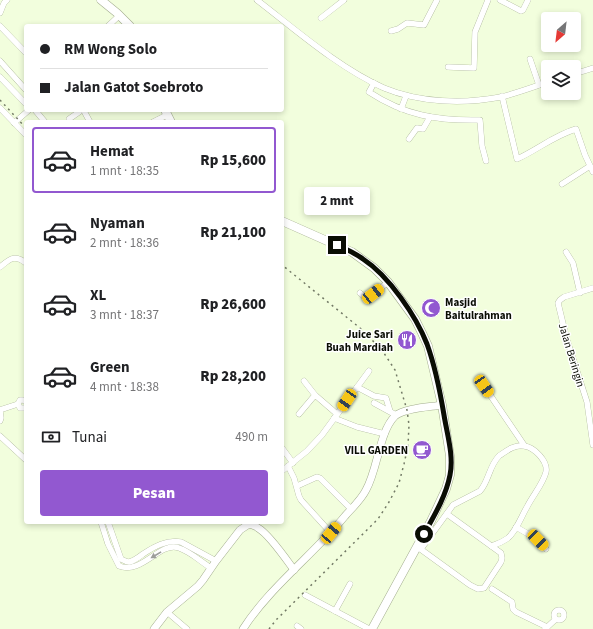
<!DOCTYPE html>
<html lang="id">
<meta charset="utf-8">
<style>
:root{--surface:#fff;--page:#f2f2f2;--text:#202124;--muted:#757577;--line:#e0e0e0;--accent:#9258d0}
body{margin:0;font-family:"Source Sans 3",sans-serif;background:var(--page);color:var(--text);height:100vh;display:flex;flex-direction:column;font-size:15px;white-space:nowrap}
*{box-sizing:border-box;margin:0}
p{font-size:13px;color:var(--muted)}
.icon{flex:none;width:22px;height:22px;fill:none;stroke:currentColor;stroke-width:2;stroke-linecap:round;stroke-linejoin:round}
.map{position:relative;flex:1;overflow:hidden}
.side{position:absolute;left:24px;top:120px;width:260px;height:404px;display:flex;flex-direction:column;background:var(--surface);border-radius:4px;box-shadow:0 2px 6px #0003}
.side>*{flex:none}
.hud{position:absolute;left:24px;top:24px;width:260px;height:88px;border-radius:4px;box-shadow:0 2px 6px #0003;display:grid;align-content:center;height:88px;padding:0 16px;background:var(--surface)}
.needle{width:26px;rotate:208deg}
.fabs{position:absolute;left:541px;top:12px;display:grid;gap:8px}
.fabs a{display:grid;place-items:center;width:40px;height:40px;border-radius:4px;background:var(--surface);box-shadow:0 2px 6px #0003;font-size:20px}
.end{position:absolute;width:18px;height:18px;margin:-9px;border:5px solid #0a0d04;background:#fff;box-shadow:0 0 0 2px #fff}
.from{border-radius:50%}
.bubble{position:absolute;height:28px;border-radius:4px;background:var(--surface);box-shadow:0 2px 6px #0003;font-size:13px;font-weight:800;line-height:28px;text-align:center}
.car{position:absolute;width:12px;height:24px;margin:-12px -6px;border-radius:5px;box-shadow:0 0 3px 1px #0007;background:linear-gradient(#f5c518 24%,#345 0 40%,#f5c518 0 76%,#345 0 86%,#f5c518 0)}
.hud b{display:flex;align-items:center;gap:14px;height:38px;font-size:15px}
.hud b+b{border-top:1px solid var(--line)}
.hud i{width:10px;height:10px;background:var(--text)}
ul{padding:7px 0 0;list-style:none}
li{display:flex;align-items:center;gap:12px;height:66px;margin:0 8px 6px;padding:0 8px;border:2px solid transparent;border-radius:4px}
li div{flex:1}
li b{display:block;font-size:15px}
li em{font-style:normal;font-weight:800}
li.on{border-color:var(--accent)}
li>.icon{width:36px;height:36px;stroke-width:1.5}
.pay{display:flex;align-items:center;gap:10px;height:44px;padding:0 16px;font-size:15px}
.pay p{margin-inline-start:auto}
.cta{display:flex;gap:8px;margin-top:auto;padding:8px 16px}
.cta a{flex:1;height:46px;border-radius:4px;background:var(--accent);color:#fff;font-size:16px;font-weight:800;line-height:46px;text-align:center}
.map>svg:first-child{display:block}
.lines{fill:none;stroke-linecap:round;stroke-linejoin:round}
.minor-casing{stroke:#a3ad8e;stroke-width:6}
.tertiary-casing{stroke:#a3ad8e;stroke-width:8}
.primary-casing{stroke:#a3ad8e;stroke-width:9}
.minor{stroke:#fff;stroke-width:5.5}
.tertiary{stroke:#fff;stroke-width:7}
.primary{stroke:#fff;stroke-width:8}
.rail{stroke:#727965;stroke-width:1.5;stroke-dasharray:2 4;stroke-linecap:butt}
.oneway{fill:#9d9e9b}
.route{stroke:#0a0d04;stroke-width:5}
.labels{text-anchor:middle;stroke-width:3;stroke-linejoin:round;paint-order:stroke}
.poi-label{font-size:11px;font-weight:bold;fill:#0a0d04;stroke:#fff;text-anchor:end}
.street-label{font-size:11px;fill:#0a0d04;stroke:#fff}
</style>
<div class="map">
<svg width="593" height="629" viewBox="0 0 593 629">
<rect width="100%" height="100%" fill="#f2fedd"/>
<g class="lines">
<defs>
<g id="minor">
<path d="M257,0C296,30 339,68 384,88C420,103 464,104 501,97C517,93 533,87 548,82"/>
<path d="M500,0L521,11L523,10L528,0"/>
<path d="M0,13L4,3L7,0"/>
<path d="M321,18L344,0"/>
<path d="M0,26L26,53"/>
<path d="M108,26L120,15"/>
<path d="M391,31L398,29L407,23L424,25L437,0"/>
<path d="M530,59L539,85"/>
<path d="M0,61L26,90"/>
<path d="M448,67L474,68L475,32L488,0"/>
<path d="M574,74L593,68"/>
<path d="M0,77L26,104"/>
<path d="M374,83L369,92C404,115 437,121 480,120L482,146L486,161"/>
<path d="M502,96L517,159C537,150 555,135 576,129L585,155L593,172"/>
<path d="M0,108L26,135"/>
<path d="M401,109L406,96"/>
<path d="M35,110L45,122"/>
<path d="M84,111L90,122"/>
<path d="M70,122L69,119L79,112"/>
<path d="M153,122L167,115"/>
<path d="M14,123L29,110"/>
<path d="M409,139L417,128L423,129L430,117"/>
<path d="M562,184L590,166"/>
<path d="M566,252L573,263L580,293"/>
<path d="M0,267C10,259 14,254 26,263"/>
<path d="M593,288L564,297L560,300L558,303L567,340L587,402L593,445"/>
<path d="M360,293L366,298H369L388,282"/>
<path d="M304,381L315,395"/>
<path d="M484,386L524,445"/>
<path d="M357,387L374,396L386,398L390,411"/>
<path d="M374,403L396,415"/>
<path d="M25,408H20L18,404L20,400H23L26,402"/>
<path d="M0,410L18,404"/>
<path d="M0,411L1,418L0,421"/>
<path d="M299,414L315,395L337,414"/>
<path d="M334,418L357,427L385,434"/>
<path d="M0,436L26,460"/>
<path d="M282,448L293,463"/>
<path d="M288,466L294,478L299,496L301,500L331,533"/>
<path d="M282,471L307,451L322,435L369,371"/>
<path d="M297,486L317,477L320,478L351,509"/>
<path d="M101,522L108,544L119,566C142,575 160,541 179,548C191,552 201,562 211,568"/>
<path d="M108,522L121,559C123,560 126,562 129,562C134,561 139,557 143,554C155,546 166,540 181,542L216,561"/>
<path d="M516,527L530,535L546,549"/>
<path d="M419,548L470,585L478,589L484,588L501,562L502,558L501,553L447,514"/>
<path d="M421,549L453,505L480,491C489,481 489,466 499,456C506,451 515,444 524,446C534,447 548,461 546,472C543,484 533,495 527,507C521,517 517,530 508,538C503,542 497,544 491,546"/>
<path d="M492,589L512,602L513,609L516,612L547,627"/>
<path d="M305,595L369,629"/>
<circle cx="559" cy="615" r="5"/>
<path d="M335,611L350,584"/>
<path d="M167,612L187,629"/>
<path d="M297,626L301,629"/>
<path d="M545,629L556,619"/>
</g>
<g id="tertiary">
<path d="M154,629L167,612L198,586L203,580L216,561L240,530L249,524C252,525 256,526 258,528C269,534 286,559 294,570"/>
<path d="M243,629C269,588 314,554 345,516C352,508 361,500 366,490C378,469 379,432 395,416C404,408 430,407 442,405"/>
</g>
<g id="primary">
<path d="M101,0L117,13L130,26"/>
<path d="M165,110L171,122"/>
<path d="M282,221L352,252L374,268L388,282L415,319L422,333L428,346L442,405L450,456V475L446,489L431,521L372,629"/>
</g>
</defs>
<use href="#minor" class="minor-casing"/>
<use href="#tertiary" class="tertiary-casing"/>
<use href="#primary" class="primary-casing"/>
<use href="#minor" class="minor"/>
<use href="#tertiary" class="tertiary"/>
<use href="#primary" class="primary"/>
<g class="rail">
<path d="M0,100L26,128"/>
<path d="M269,629L276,620L378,519L389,502L399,483L404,464L408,446L409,425L407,410L395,370L382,350L360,328L282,265"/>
</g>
</g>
<defs><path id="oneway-solid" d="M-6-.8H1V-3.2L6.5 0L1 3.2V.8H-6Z"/></defs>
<use class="oneway" href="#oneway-solid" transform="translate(156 555) rotate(149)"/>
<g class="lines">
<path class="route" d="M337,245C346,249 355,253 363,259C389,276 416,316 427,344C435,366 440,391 444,415C447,434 454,456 450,475C446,496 434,516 424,534"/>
</g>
<defs>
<symbol id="mosque-disc" viewBox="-11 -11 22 22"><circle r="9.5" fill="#9258d0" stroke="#fff"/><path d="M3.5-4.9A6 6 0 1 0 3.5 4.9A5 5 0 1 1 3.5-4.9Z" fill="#fff"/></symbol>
<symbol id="restaurant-disc" viewBox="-11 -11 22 22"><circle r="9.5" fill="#9258d0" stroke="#fff"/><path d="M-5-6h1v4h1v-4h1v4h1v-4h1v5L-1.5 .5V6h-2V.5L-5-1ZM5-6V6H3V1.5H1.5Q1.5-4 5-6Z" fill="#fff"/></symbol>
<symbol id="cafe-disc" viewBox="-11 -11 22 22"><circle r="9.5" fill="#9258d0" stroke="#fff"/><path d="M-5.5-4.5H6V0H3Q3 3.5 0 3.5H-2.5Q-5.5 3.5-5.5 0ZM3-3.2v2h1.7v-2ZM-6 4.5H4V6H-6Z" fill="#fff"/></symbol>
</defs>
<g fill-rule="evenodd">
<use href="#mosque-disc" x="420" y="297" width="22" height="22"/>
<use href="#restaurant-disc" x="396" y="329" width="22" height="22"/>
<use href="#cafe-disc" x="411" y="439" width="22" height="22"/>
</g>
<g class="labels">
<g class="poi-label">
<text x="445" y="306" text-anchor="start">Masjid<tspan x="445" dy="13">Baitulrahman</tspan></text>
<text x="393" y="338">Juice Sari<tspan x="393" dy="13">Buah Mardiah</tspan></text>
<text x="408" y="454">VILL GARDEN</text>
</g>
<g class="street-label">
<text transform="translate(572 355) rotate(73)" y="4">Jalan Beringin</text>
</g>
</g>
</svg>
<div class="fabs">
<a><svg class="needle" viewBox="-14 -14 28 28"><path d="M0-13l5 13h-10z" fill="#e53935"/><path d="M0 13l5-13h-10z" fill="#757577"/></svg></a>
<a><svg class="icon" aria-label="layers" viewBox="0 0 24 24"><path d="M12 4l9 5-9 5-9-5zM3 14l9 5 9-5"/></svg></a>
</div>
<i class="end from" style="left:424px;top:534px"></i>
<i class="end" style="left:337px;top:245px"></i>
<div class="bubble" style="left:304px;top:187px;width:66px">2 mnt</div>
<i class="car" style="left:373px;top:294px;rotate:52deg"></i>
<i class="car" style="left:484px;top:386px;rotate:145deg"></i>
<i class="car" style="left:347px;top:400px;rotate:214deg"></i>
<i class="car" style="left:331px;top:533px;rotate:40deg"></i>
<i class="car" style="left:538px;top:540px;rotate:135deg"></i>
<div class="hud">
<b><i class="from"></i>RM Wong Solo</b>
<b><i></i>Jalan Gatot Soebroto</b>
</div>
<section class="side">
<ul>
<li class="on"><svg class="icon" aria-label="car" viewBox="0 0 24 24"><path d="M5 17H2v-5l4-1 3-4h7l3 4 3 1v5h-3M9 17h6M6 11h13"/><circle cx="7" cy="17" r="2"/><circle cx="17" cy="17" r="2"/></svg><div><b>Hemat</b><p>1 mnt · 18:35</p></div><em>Rp 15,600</em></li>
<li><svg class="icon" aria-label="car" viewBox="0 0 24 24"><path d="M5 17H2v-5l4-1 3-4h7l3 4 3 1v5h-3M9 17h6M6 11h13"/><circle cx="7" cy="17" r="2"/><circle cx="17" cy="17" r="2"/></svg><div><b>Nyaman</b><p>2 mnt · 18:36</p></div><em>Rp 21,100</em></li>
<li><svg class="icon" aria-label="car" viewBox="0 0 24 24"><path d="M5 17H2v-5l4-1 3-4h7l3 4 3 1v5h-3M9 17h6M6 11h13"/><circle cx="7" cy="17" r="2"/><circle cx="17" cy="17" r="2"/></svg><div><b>XL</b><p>3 mnt · 18:37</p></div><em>Rp 26,600</em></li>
<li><svg class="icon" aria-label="car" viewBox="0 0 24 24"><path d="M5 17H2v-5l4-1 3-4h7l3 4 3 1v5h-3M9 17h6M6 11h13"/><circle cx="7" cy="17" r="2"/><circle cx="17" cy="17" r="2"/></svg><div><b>Green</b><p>4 mnt · 18:38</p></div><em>Rp 28,200</em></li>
</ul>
<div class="pay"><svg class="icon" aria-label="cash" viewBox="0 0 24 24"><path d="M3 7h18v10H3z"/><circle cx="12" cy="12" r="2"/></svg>Tunai<p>490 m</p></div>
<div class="cta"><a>Pesan</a></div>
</section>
</div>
